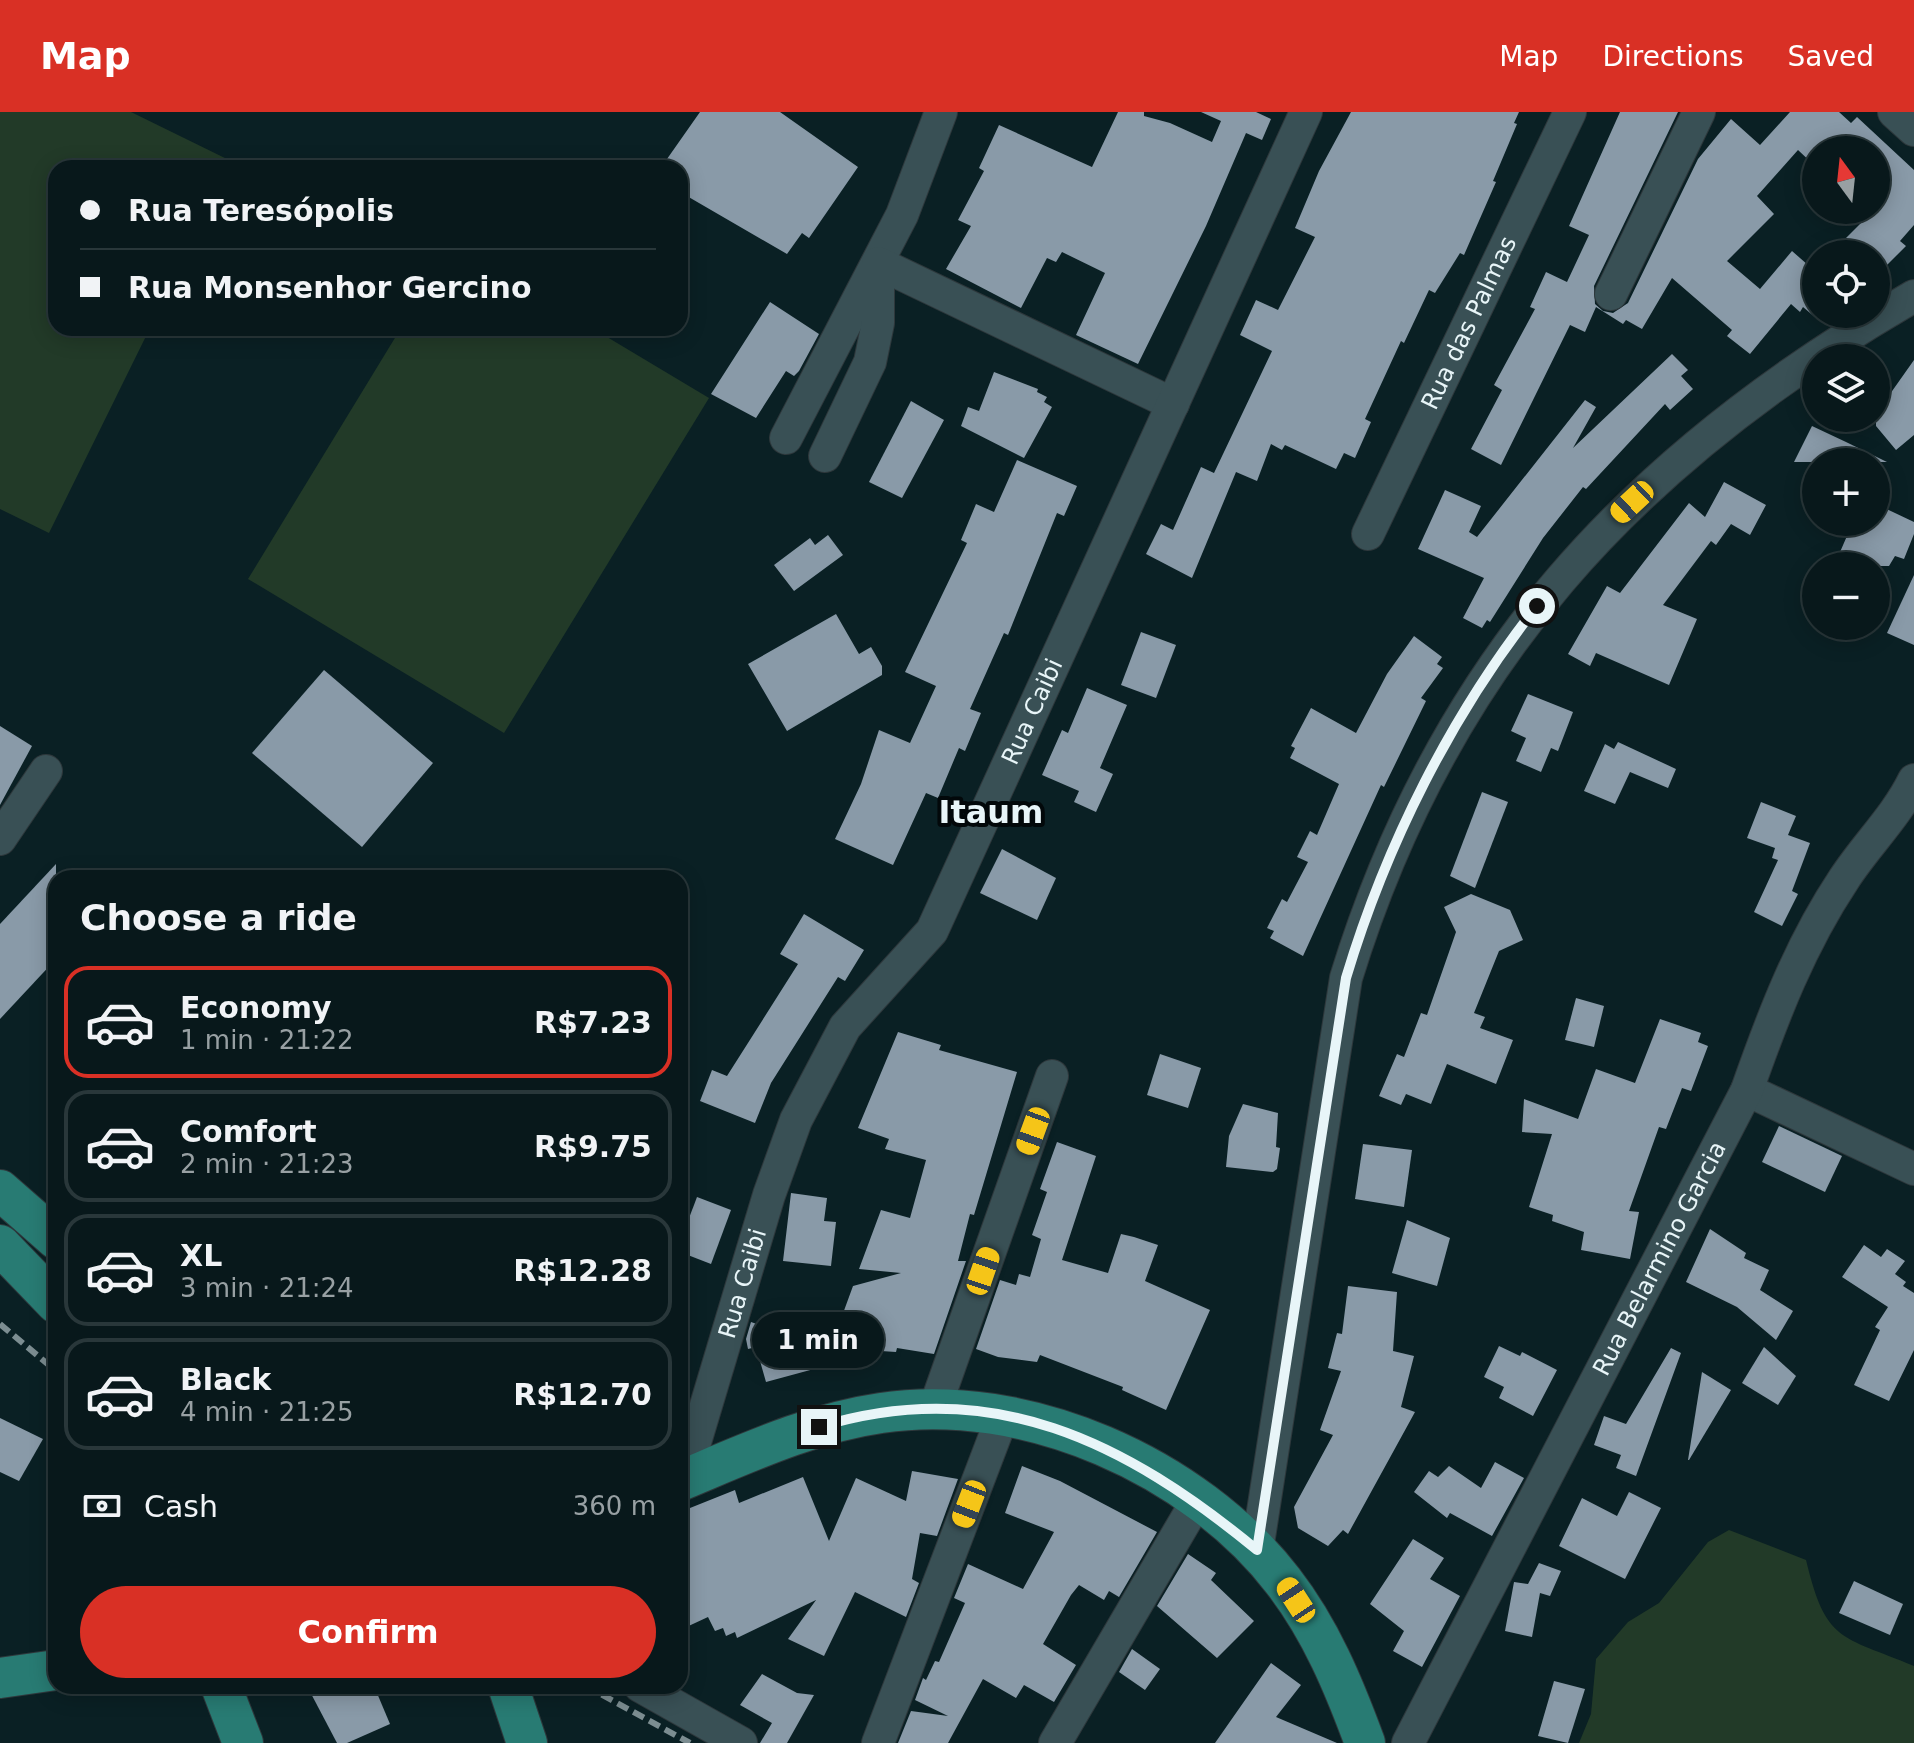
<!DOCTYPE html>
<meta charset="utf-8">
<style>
:root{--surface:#08181b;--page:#162528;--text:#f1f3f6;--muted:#98a0a3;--line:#29373a;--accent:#d93025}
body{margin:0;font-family:"DejaVu Sans",sans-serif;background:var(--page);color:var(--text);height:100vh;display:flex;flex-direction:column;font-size:30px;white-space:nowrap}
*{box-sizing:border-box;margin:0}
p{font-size:26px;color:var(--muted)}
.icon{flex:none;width:44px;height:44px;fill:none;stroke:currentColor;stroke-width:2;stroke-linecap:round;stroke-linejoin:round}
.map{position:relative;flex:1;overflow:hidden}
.drawer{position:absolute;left:48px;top:758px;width:640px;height:824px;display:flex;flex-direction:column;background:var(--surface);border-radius:24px;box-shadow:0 4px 20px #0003,0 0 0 2px var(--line)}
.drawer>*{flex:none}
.hud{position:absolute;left:48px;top:48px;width:640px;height:176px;border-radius:24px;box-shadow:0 4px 20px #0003,0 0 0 2px var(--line);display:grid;align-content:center;height:176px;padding:0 32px;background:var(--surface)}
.needle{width:52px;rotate:345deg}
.controls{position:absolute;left:1802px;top:24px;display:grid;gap:16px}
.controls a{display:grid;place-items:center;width:88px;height:88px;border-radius:50%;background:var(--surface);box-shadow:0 4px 20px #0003,0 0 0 2px var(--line);font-size:40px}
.end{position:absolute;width:36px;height:36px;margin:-18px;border:10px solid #e8f5f8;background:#111;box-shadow:0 0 0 4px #111}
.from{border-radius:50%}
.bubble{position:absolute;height:56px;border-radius:28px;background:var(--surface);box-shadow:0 4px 20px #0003,0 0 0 2px var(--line);font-size:26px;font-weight:700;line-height:56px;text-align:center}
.car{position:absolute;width:24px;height:48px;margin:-24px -12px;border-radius:10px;box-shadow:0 0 6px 2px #0007;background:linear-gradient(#f5c518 24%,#345 0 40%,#f5c518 0 76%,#345 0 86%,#f5c518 0)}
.hud b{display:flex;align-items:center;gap:28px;height:76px;font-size:30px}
.hud b+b{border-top:2px solid var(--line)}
.hud i{width:20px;height:20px;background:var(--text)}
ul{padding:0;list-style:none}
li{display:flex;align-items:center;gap:24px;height:112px;margin:0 16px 12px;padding:0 16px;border:4px solid var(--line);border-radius:24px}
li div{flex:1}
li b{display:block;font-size:30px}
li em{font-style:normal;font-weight:700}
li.on{border-color:var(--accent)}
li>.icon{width:72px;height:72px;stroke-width:1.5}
h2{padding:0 32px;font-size:36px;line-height:96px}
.pay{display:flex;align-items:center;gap:20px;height:88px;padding:0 32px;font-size:30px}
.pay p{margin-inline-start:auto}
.primary-button{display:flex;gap:16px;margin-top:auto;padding:16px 32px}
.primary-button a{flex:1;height:92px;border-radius:48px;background:var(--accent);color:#fff;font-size:32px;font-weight:700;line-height:92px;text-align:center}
header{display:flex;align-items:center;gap:48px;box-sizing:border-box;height:112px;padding:0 40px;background:var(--accent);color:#fff}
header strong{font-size:38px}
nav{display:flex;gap:44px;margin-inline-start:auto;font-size:28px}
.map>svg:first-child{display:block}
.green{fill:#223a28}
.building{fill:#899aa8}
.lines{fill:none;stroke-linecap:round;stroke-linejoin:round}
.minor-casing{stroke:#2e383c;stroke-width:34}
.major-casing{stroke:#2e383c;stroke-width:42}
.minor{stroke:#395055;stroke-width:32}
.major{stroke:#287b73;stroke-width:40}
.rail{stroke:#7c8d91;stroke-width:6;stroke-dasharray:12 6;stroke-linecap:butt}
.route{stroke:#e8f5f8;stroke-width:10}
.labels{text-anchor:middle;stroke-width:8;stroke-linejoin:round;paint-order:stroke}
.street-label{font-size:24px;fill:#e8f5f8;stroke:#02080a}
.district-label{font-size:32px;font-weight:bold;fill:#e8f5f8;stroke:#02080a}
</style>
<header>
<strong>Map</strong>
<nav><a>Map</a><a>Directions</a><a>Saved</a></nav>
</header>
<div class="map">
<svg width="1914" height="1631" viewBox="0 0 1914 1631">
<rect width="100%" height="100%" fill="#0a2024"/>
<g class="green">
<path d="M0,0H131L233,50L229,56H56V216H150L49,421L0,397Z"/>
<path d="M401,216H592L709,286L504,621L248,467Z"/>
<path d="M1729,1418L1806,1448C1826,1531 1840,1523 1914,1554V1631H1579L1591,1602L1596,1547L1628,1510L1659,1491L1708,1430Z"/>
</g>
<g class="building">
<path d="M700,0H780L858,55L809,126L802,121L787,142L680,80V56L667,47Z"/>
<path d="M1118,0H1144V4L1170,11L1212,30L1221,9L1201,0H1256L1271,7L1262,28L1246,21L1206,114L1138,252L1076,223L1105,161L1062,140L1056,150L1047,146L1021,196L946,157L971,114L958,108L984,59L979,56L999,13L1092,55Z"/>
<path d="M1351,0H1519L1514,11L1517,12L1493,69L1496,70L1464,143L1460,141L1435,181L1429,178L1404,231L1401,229L1365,307L1371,310L1355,346L1344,341L1336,357L1285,333L1282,338L1271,332L1257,369L1236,360L1192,466L1146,442L1161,412L1173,418L1201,355L1214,361L1272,239L1240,223L1256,188L1278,198L1315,125L1295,116L1319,59Z"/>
<path d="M1620,0H1678L1594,174L1595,192L1603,199L1613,201L1628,191L1698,47L1731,7L1760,33L1790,0H1839L1851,11L1857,5L1914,58V113L1900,129L1906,134L1876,164V142H1830L1881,91L1876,86V38H1852L1846,32L1840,38H1816V55L1798,38L1757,84L1774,102L1727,149L1760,177L1792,139L1816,160V206L1803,195L1800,200L1791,192L1750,242L1727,224L1732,218L1672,166L1642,217L1626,208L1623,212L1596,195L1585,220L1570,213L1501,353L1471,337L1502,278L1494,273L1535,197L1530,195L1546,160L1567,170L1589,123L1569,114Z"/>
<path d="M770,190L819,222L799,259L794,264L786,259L756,306L711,282Z"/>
<path d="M1672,242L1688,258L1681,264L1693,277L1670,298L1665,292L1586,377L1583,375L1543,426L1490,510L1487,508L1482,516L1463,506L1484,466L1418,437L1445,378L1481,394L1469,420L1477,425L1585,288L1596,295L1573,336Z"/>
<path d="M1914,248V323L1896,338L1876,314V264L1890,282Z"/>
<path d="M994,260L1038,277L1037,280L1047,285L1044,290L1052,295L1024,346L961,314L968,295L979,299Z"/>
<path d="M911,289L944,308L902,386L869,370Z"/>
<path d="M1812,314L1846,330L1887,350H1794Z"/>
<path d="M1017,348L1077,374L1064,404L1057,401L1008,523L1004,521L970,597L981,601L965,639L959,636L938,686L926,681L893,753L835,727L861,672L879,618L910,631L936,574L905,560L967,431L961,428L976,392L994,400Z"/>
<path d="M1724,370L1766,393L1750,423L1731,412L1716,433L1711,429L1663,493L1697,507L1669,573L1596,541L1590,554L1568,542L1607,474L1620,481L1689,391L1705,405Z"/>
<path d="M1876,392L1914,410V422L1904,447L1895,444L1889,454H1834L1853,410H1876Z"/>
<path d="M828,423L843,443L794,479L774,453L810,426L815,433Z"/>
<path d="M1914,463V533L1887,521Z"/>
<path d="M836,502L859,542L871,535L882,554V563L787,619L748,552Z"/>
<path d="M1141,520L1176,533L1156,586L1121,573Z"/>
<path d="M1414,524L1442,545L1437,552L1443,556L1421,586L1426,589L1384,675L1381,673L1303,844L1270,826L1274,819L1267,816L1282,787L1287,790L1308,750L1297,745L1310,719L1317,723L1339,672L1290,646L1295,636L1291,634L1311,596L1356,621L1387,562Z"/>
<path d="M324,558L433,651L362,735L252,641Z"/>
<path d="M1087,576L1127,593L1100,656L1113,662L1096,700L1074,690L1079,679L1042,663L1062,618L1068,621Z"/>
<path d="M1528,582L1573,600L1558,639L1551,636L1541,660L1516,649L1526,626L1511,619Z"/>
<path d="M0,614L32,634L0,693Z"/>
<path d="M1618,630L1676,657L1668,676L1630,660L1615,692L1584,679L1605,632L1614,637Z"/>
<path d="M1482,680L1508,690L1475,776L1450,764Z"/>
<path d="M1761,690L1796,704L1788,723L1810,731L1792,779L1798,782L1782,814L1754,800L1778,748L1772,746L1775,736L1747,726Z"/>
<path d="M1002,737L1056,766L1037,808L980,781Z"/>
<path d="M56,752V847L0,907V812Z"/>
<path d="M1471,782L1510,798L1523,828L1499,839L1474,901L1485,905L1480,916L1513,928L1496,972L1447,952L1431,992L1406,982L1401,993L1379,984L1397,942L1404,945L1421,901L1427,903L1456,820L1444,795Z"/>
<path d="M804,802L864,838L845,869L838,865L771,971L755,1011L700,989L712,958L727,964L798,852L780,842Z"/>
<path d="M1576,886L1604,894L1594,935L1565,928Z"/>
<path d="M1660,907L1701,921L1698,930L1708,934L1691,979L1682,976L1666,1017L1659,1015L1629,1099L1639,1100L1630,1147L1581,1138L1584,1120L1552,1109L1553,1103L1529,1095L1552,1022L1522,1020L1524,987L1578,1007L1596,957L1635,971Z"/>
<path d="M898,920L941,933L939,938L1017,960L974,1103L970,1102L958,1149H966L934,1242L897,1236L896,1240L836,1236L838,1215L853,1174L901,1161L859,1157L881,1098L910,1106L926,1048L885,1037L889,1027L858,1016Z"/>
<path d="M1160,942L1201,956L1188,996L1147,983Z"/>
<path d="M1243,992L1278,1001L1276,1035L1280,1036L1277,1057L1273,1060L1226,1055L1229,1024Z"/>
<path d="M1779,1014L1842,1044L1825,1080L1762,1050Z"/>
<path d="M1057,1030L1096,1044L1062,1148L1108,1161L1121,1122L1134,1125L1158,1133L1145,1169L1210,1198L1166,1298L1122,1278L1123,1275L1040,1243L1037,1250L998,1245L976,1237L1000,1168L1016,1173L1019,1162L1030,1165L1041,1127L1032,1123L1047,1080L1040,1077Z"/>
<path d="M1363,1032L1412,1038L1404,1095L1355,1087Z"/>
<path d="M791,1081L827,1086L824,1109L836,1110L831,1154L783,1149Z"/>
<path d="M697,1085L731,1098L711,1152L680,1140V1130Z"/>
<path d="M1407,1108L1450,1126L1437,1174L1392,1161Z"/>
<path d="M1710,1117L1746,1141L1744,1146L1769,1158L1760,1178L1793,1199L1776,1228L1737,1195L1686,1170Z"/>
<path d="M1864,1133L1881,1145L1887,1137L1905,1149L1895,1162L1906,1170L1903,1174L1914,1181V1238L1889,1289L1854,1273L1880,1218L1875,1215L1888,1195L1842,1165Z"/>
<path d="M1348,1174L1397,1180L1393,1239L1414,1244L1401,1295L1415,1300L1348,1422L1343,1418L1328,1434L1298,1416L1294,1395L1333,1323L1320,1318L1341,1259L1328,1256L1337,1221L1342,1222Z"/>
<path d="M799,1202L814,1257L766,1270L756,1235L748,1237L746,1227L751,1210L791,1224Z"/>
<path d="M1499,1234L1520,1244L1522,1240L1557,1258L1533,1304L1499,1286L1504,1275L1484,1265Z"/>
<path d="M1764,1235L1796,1264L1778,1293L1742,1271Z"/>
<path d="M1671,1236L1681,1241L1636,1364L1616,1356L1621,1343L1594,1333L1604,1304L1626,1312Z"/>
<path d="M1702,1260L1731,1278L1689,1348H1688Z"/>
<path d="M0,1306L43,1327L19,1369L0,1360Z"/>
<path d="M1495,1350L1524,1366L1492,1424L1450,1401L1447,1406L1414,1380L1429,1359L1438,1365L1449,1354L1481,1376Z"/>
<path d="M1022,1354L1060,1369L1157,1420L1119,1485L1109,1479L1104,1488L1079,1473L1071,1483L1043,1532L1076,1553L1054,1590L1024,1573L1016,1586L983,1567L948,1631H898L911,1599L948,1604L915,1588L923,1566L926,1568L935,1549L939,1550L965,1491L954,1486L968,1452L1023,1477L1054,1420L1005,1401Z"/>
<path d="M912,1359L958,1367L937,1424L920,1421L912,1467L919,1471L906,1505L855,1480L824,1544L788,1527L816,1488L737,1526L735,1520L726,1524L723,1516L715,1519L708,1505L680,1518V1400L735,1378L739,1391L803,1365L829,1429L856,1366L906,1389Z"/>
<path d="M1629,1380L1661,1396L1625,1467L1559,1434L1582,1386L1617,1404Z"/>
<path d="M1413,1427L1444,1446L1430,1467L1460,1484L1422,1555L1393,1539L1404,1519L1370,1492Z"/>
<path d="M1188,1442L1216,1461L1211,1468L1254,1509L1217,1546L1157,1494Z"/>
<path d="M1539,1451L1561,1459L1550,1484L1540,1481L1532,1525L1505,1519L1514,1470L1528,1472Z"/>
<path d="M1854,1469L1903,1492L1890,1523L1839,1501Z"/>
<path d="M1132,1537L1160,1557L1145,1578L1119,1560Z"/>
<path d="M1271,1551L1301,1573L1276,1605L1337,1631H1215Z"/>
<path d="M762,1562L797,1581L814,1583L787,1631H760L772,1611L740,1593Z"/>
<path d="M1554,1569L1585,1577L1568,1631L1538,1624Z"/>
<path d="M307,1574H374L390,1612L347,1631H337Z"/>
</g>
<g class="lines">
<defs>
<g id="minor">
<path d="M1894,0L1914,18"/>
<path d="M1611,182L1699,0"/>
<path d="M786,326L902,103L941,0"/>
<path d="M825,344L870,250L878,211V151L1173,292"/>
<path id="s1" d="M1368,422L1570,0"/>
<path d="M0,727L46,659"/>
<path d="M1747,978L1914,1057"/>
<path d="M934,1298L1052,964"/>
<path id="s2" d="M684,1367L769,1083L796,1008L845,915L932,819L1306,0"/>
<path d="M1257,1438L1346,866C1443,551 1631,347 1914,184"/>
<path d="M640,1574L741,1631"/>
<path d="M878,1631L1003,1303"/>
<path d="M1055,1631L1197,1389"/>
<path id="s3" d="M1408,1631L1747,978C1773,904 1800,833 1844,767C1866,733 1896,705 1914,668"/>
</g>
<g id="major">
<path d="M0,1078L56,1127"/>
<path d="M0,1133L56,1191"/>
<path d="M680,1369C745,1342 811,1311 881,1301C1025,1279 1195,1354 1283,1469C1321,1518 1344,1574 1365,1631"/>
<path d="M0,1566L56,1558"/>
<path d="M221,1574L243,1631"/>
<path d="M508,1574L527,1631"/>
</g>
</defs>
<use href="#minor" class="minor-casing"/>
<use href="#major" class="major-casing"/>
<use href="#minor" class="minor"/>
<use href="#major" class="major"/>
<g class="rail">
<path d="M0,1212L56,1259"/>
<path d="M586,1574L690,1631"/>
</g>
</g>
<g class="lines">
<path class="route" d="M819,1315C992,1262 1126,1330 1257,1438L1346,866C1386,733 1451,603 1537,494"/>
</g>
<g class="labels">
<g class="street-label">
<text dy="8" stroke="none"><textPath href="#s1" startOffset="234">Rua das Palmas</textPath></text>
<text dy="8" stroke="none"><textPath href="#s2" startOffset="852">Rua Caibi</textPath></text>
<text dy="8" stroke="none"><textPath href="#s3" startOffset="546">Rua Belarmino Garcia</textPath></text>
<text dy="8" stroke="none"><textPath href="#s2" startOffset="204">Rua Caibi</textPath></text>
</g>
<g class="district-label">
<text x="991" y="711">Itaum</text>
</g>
</g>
</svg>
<div class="controls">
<a><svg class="needle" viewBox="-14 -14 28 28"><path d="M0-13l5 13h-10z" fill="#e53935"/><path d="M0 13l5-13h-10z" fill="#98a0a3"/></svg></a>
<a><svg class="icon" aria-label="locate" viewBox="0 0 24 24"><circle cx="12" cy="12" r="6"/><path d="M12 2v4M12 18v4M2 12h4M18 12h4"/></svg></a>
<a><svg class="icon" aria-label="layers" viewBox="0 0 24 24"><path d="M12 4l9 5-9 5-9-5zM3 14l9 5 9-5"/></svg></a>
<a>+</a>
<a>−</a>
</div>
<i class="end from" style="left:1537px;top:494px"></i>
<i class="end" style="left:819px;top:1315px"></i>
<div class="bubble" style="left:752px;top:1200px;width:132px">1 min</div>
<i class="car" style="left:1632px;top:390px;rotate:227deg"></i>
<i class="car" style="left:1033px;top:1019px;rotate:200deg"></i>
<i class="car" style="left:983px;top:1159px;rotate:19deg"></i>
<i class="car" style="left:969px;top:1392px;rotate:201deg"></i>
<i class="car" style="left:1296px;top:1488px;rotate:327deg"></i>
<div class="hud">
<b><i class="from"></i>Rua Teresópolis</b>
<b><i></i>Rua Monsenhor Gercino</b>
</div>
<section class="drawer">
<h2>Choose a ride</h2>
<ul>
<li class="on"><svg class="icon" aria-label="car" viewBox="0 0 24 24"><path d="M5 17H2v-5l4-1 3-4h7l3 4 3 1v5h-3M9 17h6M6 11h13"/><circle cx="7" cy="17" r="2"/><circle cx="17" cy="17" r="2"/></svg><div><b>Economy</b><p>1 min · 21:22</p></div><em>R$7.23</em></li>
<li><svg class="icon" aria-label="car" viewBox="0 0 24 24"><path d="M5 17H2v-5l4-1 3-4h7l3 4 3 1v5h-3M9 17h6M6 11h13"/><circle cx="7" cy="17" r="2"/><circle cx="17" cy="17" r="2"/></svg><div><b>Comfort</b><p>2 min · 21:23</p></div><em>R$9.75</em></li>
<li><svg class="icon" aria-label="car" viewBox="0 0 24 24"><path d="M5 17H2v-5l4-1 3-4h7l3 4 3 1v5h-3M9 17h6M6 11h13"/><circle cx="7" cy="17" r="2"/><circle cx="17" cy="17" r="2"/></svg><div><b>XL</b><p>3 min · 21:24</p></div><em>R$12.28</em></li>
<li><svg class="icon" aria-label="car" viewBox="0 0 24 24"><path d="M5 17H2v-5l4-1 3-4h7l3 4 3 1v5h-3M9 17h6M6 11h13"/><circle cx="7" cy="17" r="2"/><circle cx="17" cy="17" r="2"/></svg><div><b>Black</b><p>4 min · 21:25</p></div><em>R$12.70</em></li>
</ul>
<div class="pay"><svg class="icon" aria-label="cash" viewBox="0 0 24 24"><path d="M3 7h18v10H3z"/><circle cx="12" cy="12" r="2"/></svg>Cash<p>360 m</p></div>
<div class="primary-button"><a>Confirm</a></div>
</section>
</div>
